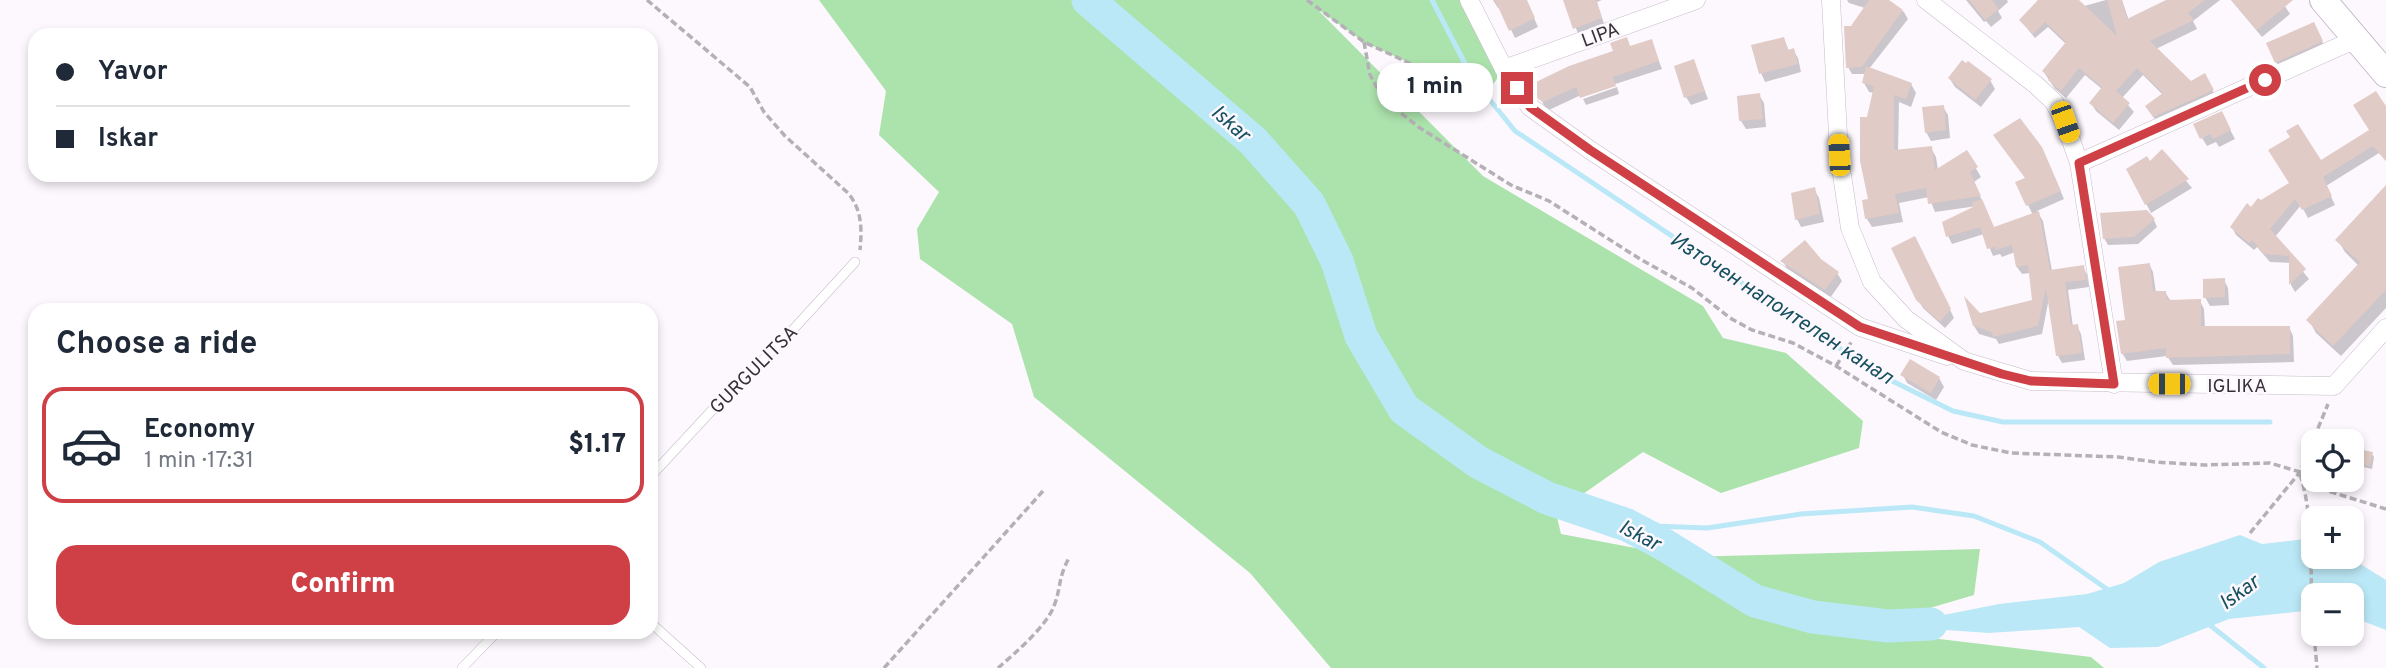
<!DOCTYPE html>
<meta charset="utf-8">
<style>
:root{--surface:#fff;--page:#f2f2f3;--text:#1f2937;--muted:#747a83;--line:#e0e1e3;--accent:#cf3f46}
body{margin:0;font-family:Overpass,sans-serif;background:var(--page);color:var(--text);height:100vh;display:flex;flex-direction:column;font-size:26px;white-space:nowrap}
*{box-sizing:border-box;margin:0}
p{font-size:23px;color:var(--muted)}
.icon{flex:none;width:38px;height:38px;fill:none;stroke:currentColor;stroke-width:2;stroke-linecap:round;stroke-linejoin:round}
.map{position:relative;flex:1;overflow:hidden}
.details{position:absolute;left:28px;top:303px;width:630px;height:336px;display:flex;flex-direction:column;background:var(--surface);border-radius:21px;box-shadow:0 4px 10px #0003}
.details>*{flex:none}
.top-card{position:absolute;left:28px;top:28px;width:630px;height:154px;border-radius:21px;box-shadow:0 4px 10px #0003;display:grid;align-content:center;height:154px;padding:0 28px;background:var(--surface)}
.controls{position:absolute;left:2301px;top:429px;display:grid;gap:14px}
.controls a{display:grid;place-items:center;width:63px;height:63px;border-radius:14px;background:var(--surface);box-shadow:0 4px 10px #0003;font-size:35px}
.end{position:absolute;width:32px;height:32px;margin:-16px;border:9px solid #cf3f46;background:#fff;box-shadow:0 0 0 4px #fff}
.from{border-radius:50%}
.bubble{position:absolute;height:49px;border-radius:21px;background:var(--surface);box-shadow:0 4px 10px #0003;font-size:23px;font-weight:800;line-height:49px;text-align:center}
.car{position:absolute;width:21px;height:42px;margin:-21px -10px;border-radius:9px;box-shadow:0 0 5px 2px #0007;background:linear-gradient(#f5c518 24%,#345 0 40%,#f5c518 0 76%,#345 0 86%,#f5c518 0)}
.top-card b{display:flex;align-items:center;gap:24px;height:66px;font-size:26px}
.top-card b+b{border-top:2px solid var(--line)}
.top-card i{width:18px;height:18px;background:var(--text)}
ul{padding:0;list-style:none}
li{display:flex;align-items:center;gap:21px;height:116px;margin:0 14px 10px;padding:0 14px;border:4px solid transparent;border-radius:21px}
li div{flex:1}
li b{display:block;font-size:26px}
li em{font-style:normal;font-weight:800}
li.current{border-color:var(--accent)}
li>.icon{width:63px;height:63px;stroke-width:1.5}
h2{padding:0 28px;font-size:32px;line-height:84px}
.action{display:flex;gap:14px;margin-top:auto;padding:14px 28px}
.action a{flex:1;height:80px;border-radius:21px;background:var(--accent);color:#fff;font-size:28px;font-weight:800;line-height:80px;text-align:center}
.map>svg:first-child{display:block}
.green{fill:#ace2ac}
.water{fill:#bbe8f6}
.shadow{fill:#0003}
.lines{fill:none;stroke-linecap:round;stroke-linejoin:round}
.stream{stroke:#bbe8f6;stroke-width:5}
.river{stroke:#bbe8f6;stroke-width:33}
.building{fill:#e1cbc6}
.lane-casing{stroke:#c7bbca;stroke-width:10}
.street-casing{stroke:#c7bbca;stroke-width:19}
.secondary-casing{stroke:#c7bbca;stroke-width:28}
.path{stroke:#b5b0b6;stroke-width:3.5;stroke-dasharray:7 3.5;stroke-linecap:butt}
.lane{stroke:#fff;stroke-width:9}
.street{stroke:#fff;stroke-width:18}
.secondary{stroke:#fff;stroke-width:26}
.route{stroke:#cf3f46;stroke-width:9}
.labels{text-anchor:middle;stroke-width:5;stroke-linejoin:round;paint-order:stroke}
.street-label{font-size:19px;fill:#353036;stroke:#fdf8fe}
.water-label{font-size:21px;font-style:italic;fill:#16515f;stroke:#fdf8fe}
</style>
<div class="map">
<svg width="2386" height="668" viewBox="0 0 2386 668">
<rect width="100%" height="100%" fill="#fdf8fe"/>
<path class="green" d="M819,0H1469L1504,69L1494,83L1472,98L1455,92L1420,68L1364,42L1316,8L1483,176L1703,306L1723,338L1786,353L1863,421L1859,448L1721,493L1643,452L1556,513L1561,534L1683,557L1980,549L1974,595L1896,618L1897,634L2091,657L2104,668H1331L1250,573L1034,397L1012,324L920,259L917,229L939,192L879,135L886,91Z"/>
<path class="water" d="M2240,535L2262,544L2313,538L2314,556L2349,557L2386,580V630L2352,617V595H2314L2313,610L2229,619L2158,647L2110,648L2079,627L1989,633L1888,626L1999,604L2087,594L2124,583L2159,562Z"/>
<g class="shadow">
<path d="M1493,0H1526L1538,27L1515,38L1500,7L1498,8Z"/>
<path d="M1565,0H1602L1597,2L1605,27L1579,36Z"/>
<path d="M1847,0H1886L1904,12L1908,19L1869,69L1911,84L1916,93L1911,107L1899,102L1898,152L1931,148L1936,157L1938,170L1967,153L1981,177L1974,182L1994,229L2033,215L2028,205L2026,179L2046,157L2064,199L2037,211L2043,221L2052,271L2083,267L2087,275L2089,287L2068,290L2073,327L2077,326L2081,334L2085,360L2062,363L2058,356L2049,298L2042,334L1999,344L1996,339L1979,334L1974,326L1980,315L2034,301L2030,273L2022,274L2017,267L2015,252L2002,257L2000,254L1993,256L1984,234L1952,244L1948,236L1977,206L1935,212L1929,197L1899,203L1903,222L1872,227L1867,219L1870,200L1868,119L1874,93L1869,92L1864,83L1866,74H1852L1848,67L1852,27L1865,8L1849,3Z"/>
<path d="M1966,0H2007L2008,2L1998,11L2002,18L1991,27L1986,21L1984,22Z"/>
<path d="M2040,0H2078L2066,11L2106,0H2122L2129,21L2170,0H2220L2193,21L2197,29L2156,49L2191,83L2204,75L2217,99L2159,125L2152,115L2163,95L2143,75L2122,98L2134,112L2119,130L2096,111L2091,103L2102,89L2085,75L2066,98L2055,89L2049,80L2044,72L2066,44L2048,27L2035,38L2021,21Z"/>
<path d="M2231,0H2281L2290,14L2262,37Z"/>
<path d="M2318,32L2326,50L2281,70L2276,62Z"/>
<path d="M1626,39L1631,48L1651,41L1662,69L1581,95L1549,110L1545,107L1540,98L1615,52Z"/>
<path d="M1784,39L1789,51L1793,50L1798,58L1801,72L1765,82L1761,73Z"/>
<path d="M1693,61L1708,99L1691,105L1686,97Z"/>
<path d="M1950,79L1990,80L1995,89L1981,107L1955,87Z"/>
<path d="M1617,87L1619,94L1586,105L1583,99Z"/>
<path d="M1759,95L1764,103L1766,127L1746,129L1741,121Z"/>
<path d="M1943,107L1948,115L1950,138L1931,141L1926,132Z"/>
<path d="M2386,109V161L2379,153L2326,186L2335,205L2308,218L2301,205L2275,237L2309,279L2295,292L2291,285V263L2270,262L2257,247L2254,250L2236,235L2232,227L2251,209L2371,131Z"/>
<path d="M2226,122L2235,139L2219,147L2216,142L2207,146L2202,138Z"/>
<path d="M2162,152L2192,188L2151,213L2128,169L2149,164Z"/>
<path d="M1814,189L1819,198L1824,222L1801,227L1797,219Z"/>
<path d="M2386,198V308L2341,356L2316,333L2309,320L2359,266L2345,252L2338,240Z"/>
<path d="M2154,220L2157,227L2138,244L2108,245L2104,238Z"/>
<path d="M1919,246L1954,318L1945,328L1923,308L1918,299Z"/>
<path d="M1820,260L1837,273L1842,281L1830,298L1787,269L1783,261Z"/>
<path d="M2149,264L2153,272L2156,293L2165,292L2170,300L2200,301L2204,309L2205,328L2289,327L2293,336L2294,362L2173,365L2167,356L2127,361L2122,353L2127,321Z"/>
<path d="M2224,280L2228,288L2229,305L2210,306L2205,297Z"/>
<path d="M1903,375L1939,378L1944,387L1936,400L1907,383Z"/>
<path d="M2372,454L2374,457L2372,469L2359,466L2357,463Z"/>
</g>
<g class="lines">
<g class="stream">
<path d="M1432,0L1473,79L1515,131L1878,374L1953,411L2003,422H2270"/>
<path d="M1627,525L1707,528L1801,514L1912,507L1974,516L2040,542L2111,592"/>
<path d="M2206,622L2264,668"/>
</g>
<path class="river" d="M1088,0L1253,141L1309,204L1337,261L1361,336L1404,409L1478,462L1547,498L1627,525L1663,544L1755,601L1813,617L1888,626L1931,624"/>
</g>
<g class="building">
<path d="M1495,0H1527L1535,18L1509,31Z"/>
<path d="M1563,0H1596L1602,18L1573,29Z"/>
<path d="M1869,0H1889L1903,10L1862,67L1846,68L1844,26H1851Z"/>
<path d="M1969,0H1992L1999,9L1985,20Z"/>
<path d="M2038,0H2079L2117,36L2107,0H2122L2127,19L2166,0H2205L2188,13L2194,20L2150,41L2191,81L2205,73L2214,90L2153,117L2145,106L2163,93L2137,68L2116,91L2130,103L2113,123L2089,103L2102,87L2079,68L2061,91L2048,80L2050,78L2042,71L2066,42L2045,22L2033,34L2019,20Z"/>
<path d="M2231,0H2293L2257,30Z"/>
<path d="M2314,22L2323,41L2275,63L2266,43Z"/>
<path d="M1627,37L1630,46L1652,39L1659,61L1613,77L1616,86L1580,98L1576,87L1543,102L1538,99L1532,84L1569,66L1613,51L1610,43Z"/>
<path d="M1784,37L1788,50L1794,48L1798,64L1759,74L1751,45Z"/>
<path d="M1694,59L1705,91L1684,98L1674,66Z"/>
<path d="M1962,60L1966,63L1968,61L1992,79L1975,100L1948,78Z"/>
<path d="M1866,66L1912,83L1906,99L1894,95V150L1932,146L1935,170L1967,150L1978,167L1970,172L1981,196L1928,204L1926,188L1895,194L1899,213L1865,219L1862,200L1868,199L1860,161V117H1867L1874,86L1862,83Z"/>
<path d="M2376,91L2386,106V161L2373,146L2323,177L2332,196L2302,210L2295,199L2270,229L2306,269L2289,285V256L2264,254L2252,240L2249,243L2230,227L2247,203L2251,207L2258,198L2261,200L2289,183L2268,150L2290,137L2286,131L2298,124L2321,160L2369,130L2353,105Z"/>
<path d="M1760,93L1763,119L1739,121L1737,96Z"/>
<path d="M1944,105L1946,130L1925,133L1922,107Z"/>
<path d="M2222,111L2231,130L2213,139L2210,134L2200,139L2193,124Z"/>
<path d="M2020,118L2042,147L2061,191L2026,206L2015,182L2025,178L1993,135Z"/>
<path d="M2162,149L2189,179L2145,205L2126,169L2147,156L2150,161Z"/>
<path d="M2386,185V290L2333,346L2306,320L2360,262L2335,240Z"/>
<path d="M1815,187L1820,214L1795,220L1791,193Z"/>
<path d="M1982,199L1994,227L2039,211L2050,270L2084,265L2086,280L2065,282L2071,325L2078,324L2082,353L2056,356L2046,288L2038,326L1993,337L1992,332L1973,326L1964,296L1980,313L2032,300L2028,265L2016,267L2012,245L1996,250L1995,247L1987,249L1980,227L1946,237L1942,222L1973,207L1972,202Z"/>
<path d="M2147,210L2155,219L2134,237L2103,239L2100,213Z"/>
<path d="M1915,236L1951,309L1940,322L1916,300L1891,248Z"/>
<path d="M1805,240L1821,259L1839,272L1825,290L1780,261Z"/>
<path d="M2150,263L2153,291H2166L2167,300L2201,299V326H2290V354L2166,358V348L2121,354L2116,321L2125,320L2118,267Z"/>
<path d="M2225,278V297L2203,298V279Z"/>
<path d="M1910,359L1940,377L1931,393L1900,375Z"/>
<path d="M2358,449L2373,452L2370,466L2355,463Z"/>
</g>
<g class="lines">
<defs>
<g id="lane">
<path d="M651,476L714,408L789,334L855,262"/>
<path d="M651,623L701,668"/>
<path d="M462,668L497,632"/>
</g>
<g id="street">
<path d="M1469,0L1504,69L1530,107L1590,150L1860,327L1947,356"/>
<path d="M1831,0L1839,155L1850,228L1872,282L1906,319L1964,361L2031,381L2334,386L2386,328"/>
<path d="M1926,0L2036,85L2054,102L2065,123L2079,163L2114,384"/>
<path d="M1504,69L1696,0"/>
<path d="M2079,163L2356,39"/>
</g>
<path id="secondary" d="M2323,0L2386,74"/>
</defs>
<use href="#lane" class="lane-casing"/>
<use href="#street" class="street-casing"/>
<use href="#secondary" class="secondary-casing"/>
<g class="path">
<path d="M647,0L750,87L764,112L785,136L848,193C862,210 862,228 860,250"/>
<path d="M1307,0L1364,42L1420,68L1455,92L1472,98L1492,84"/>
<path d="M1364,42L1370,75L1384,100L1420,128L1511,185L1549,201L1640,259L1692,288L1730,318L1752,330L1793,343L1836,366L1941,432L1972,445L2011,453L2118,457L2155,462L2205,465L2270,463L2300,472L2328,491L2386,509"/>
<path d="M1836,366L1852,341"/>
<path d="M2300,474C2316,525 2308,578 2314,630"/>
<path d="M2250,533L2300,472L2328,404"/>
<path d="M2314,634L2317,668"/>
<path d="M884,668L1043,491"/>
<path d="M998,668C1015,653 1046,627 1054,606C1061,588 1058,578 1069,558"/>
</g>
<use href="#lane" class="lane"/>
<use href="#street" class="street"/>
<use href="#secondary" class="secondary"/>
</g>
<g class="lines">
<path class="route" d="M1517,88L1530,107L1590,150L1860,327L2002,374L2031,381L2114,384L2079,163L2265,80"/>
</g>
<g class="labels">
<g class="street-label">
<text transform="translate(1600 34) rotate(-20)" y="7">LIPA</text>
<text transform="translate(753 369) rotate(-45)" y="7">GURGULITSA</text>
<text x="2237" y="392">IGLIKA</text>
</g>
<g class="water-label">
<text transform="translate(1231 123) rotate(41)" y="7">Iskar</text>
<text transform="translate(1782 308) rotate(33)" y="7">Източен напоителен канал</text>
<text transform="translate(1640 535) rotate(27)" y="7">Iskar</text>
<text transform="translate(2239 592) rotate(-36)" y="7">Iskar</text>
</g>
</g>
</svg>
<div class="controls">
<a><svg class="icon" aria-label="locate" viewBox="0 0 24 24"><circle cx="12" cy="12" r="6"/><path d="M12 2v4M12 18v4M2 12h4M18 12h4"/></svg></a>
<a>+</a>
<a>−</a>
</div>
<i class="end from" style="left:2265px;top:80px"></i>
<i class="end" style="left:1517px;top:88px"></i>
<div class="bubble" style="left:1377px;top:63px;width:116px">1 min</div>
<i class="car" style="left:2065px;top:122px;rotate:161deg"></i>
<i class="car" style="left:1839px;top:155px;rotate:357deg"></i>
<i class="car" style="left:2169px;top:384px;rotate:270deg"></i>
<div class="top-card">
<b><i class="from"></i>Yavor</b>
<b><i></i>Iskar</b>
</div>
<section class="details">
<h2>Choose a ride</h2>
<ul>
<li class="current"><svg class="icon" aria-label="car" viewBox="0 0 24 24"><path d="M5 17H2v-5l4-1 3-4h7l3 4 3 1v5h-3M9 17h6M6 11h13"/><circle cx="7" cy="17" r="2"/><circle cx="17" cy="17" r="2"/></svg><div><b>Economy</b><p>1 min · 17:31</p></div><em>$1.17</em></li>
</ul>
<div class="action"><a>Confirm</a></div>
</section>
</div>
